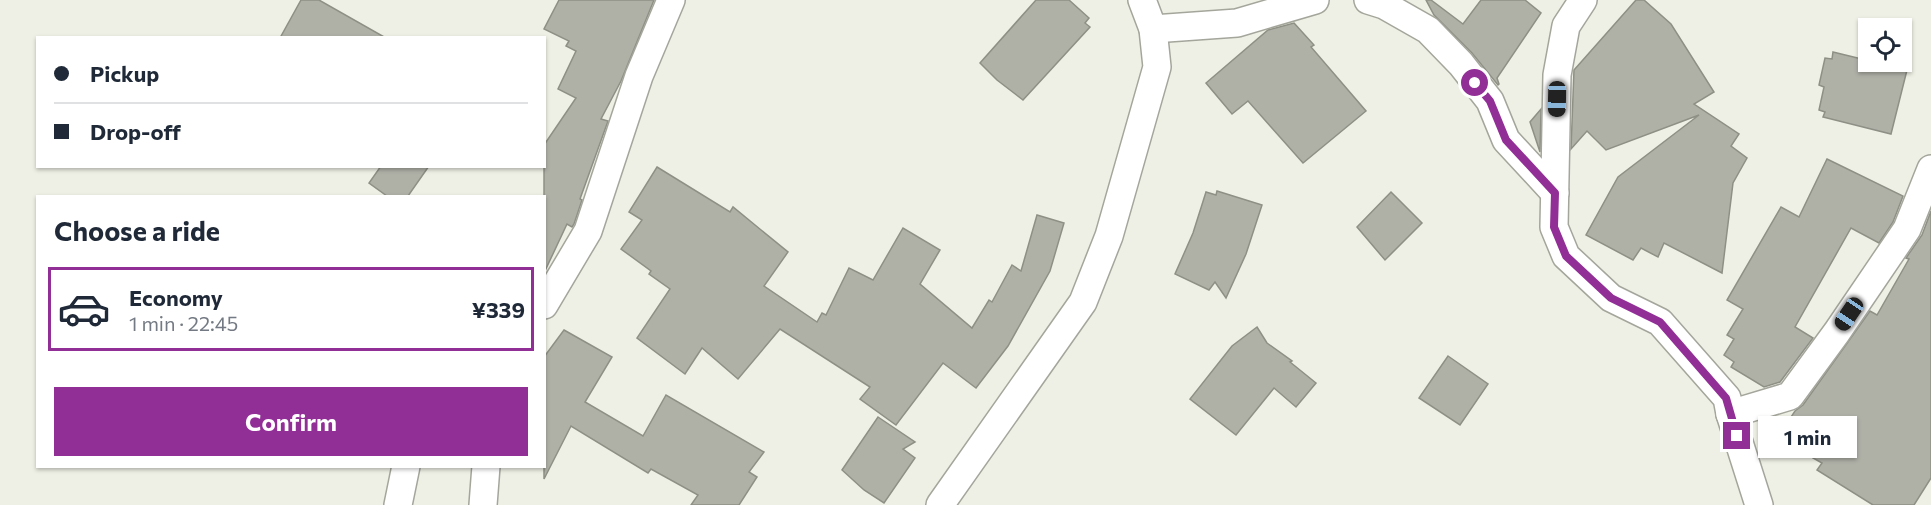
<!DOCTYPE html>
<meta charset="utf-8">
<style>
:root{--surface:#fff;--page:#f6f6f7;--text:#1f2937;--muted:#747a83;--line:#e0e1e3;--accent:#922f97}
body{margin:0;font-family:Commissioner,sans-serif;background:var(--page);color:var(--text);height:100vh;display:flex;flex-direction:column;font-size:22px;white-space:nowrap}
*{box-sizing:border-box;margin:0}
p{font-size:20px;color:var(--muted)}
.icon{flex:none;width:33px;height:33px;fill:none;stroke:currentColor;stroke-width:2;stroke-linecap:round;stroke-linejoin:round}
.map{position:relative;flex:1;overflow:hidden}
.side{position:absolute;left:36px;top:195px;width:510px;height:273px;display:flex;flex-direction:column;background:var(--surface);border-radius:0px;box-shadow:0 2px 4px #0004}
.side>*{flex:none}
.banner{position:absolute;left:36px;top:36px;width:510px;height:132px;border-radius:0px;box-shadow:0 2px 4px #0004;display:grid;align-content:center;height:132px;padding:0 18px;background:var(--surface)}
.fabs{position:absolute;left:1858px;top:18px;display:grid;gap:12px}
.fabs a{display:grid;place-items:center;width:54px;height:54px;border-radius:0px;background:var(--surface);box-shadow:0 2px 4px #0004;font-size:30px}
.end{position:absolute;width:27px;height:27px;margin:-14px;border:8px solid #922f97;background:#fff;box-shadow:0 0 0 3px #fff}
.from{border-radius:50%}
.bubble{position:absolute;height:42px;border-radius:0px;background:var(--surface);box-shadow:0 2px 4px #0004;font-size:20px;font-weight:700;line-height:42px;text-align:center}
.car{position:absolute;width:18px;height:36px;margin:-18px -9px;border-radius:8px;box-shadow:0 0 4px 2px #0007;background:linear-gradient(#222 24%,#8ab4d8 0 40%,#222 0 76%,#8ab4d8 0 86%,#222 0)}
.banner b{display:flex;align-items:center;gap:21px;height:57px;font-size:22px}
.banner b+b{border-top:2px solid var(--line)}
.banner i{width:15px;height:15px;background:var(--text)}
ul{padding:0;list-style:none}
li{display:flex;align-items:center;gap:18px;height:84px;margin:0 12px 9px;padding:0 6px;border:3px solid transparent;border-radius:0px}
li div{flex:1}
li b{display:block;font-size:22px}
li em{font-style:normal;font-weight:700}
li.active{border-color:var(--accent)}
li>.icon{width:54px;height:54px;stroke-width:1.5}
h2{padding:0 18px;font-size:27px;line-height:72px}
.action{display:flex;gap:12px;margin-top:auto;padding:12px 18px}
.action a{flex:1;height:69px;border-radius:0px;background:var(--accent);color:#fff;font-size:24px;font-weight:700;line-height:69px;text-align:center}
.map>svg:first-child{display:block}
.building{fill:#afb1a7;stroke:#8e9086;stroke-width:1.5}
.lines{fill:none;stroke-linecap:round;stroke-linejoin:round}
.street-casing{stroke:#a4a69c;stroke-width:30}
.street{stroke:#fff;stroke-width:27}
.route{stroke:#922f97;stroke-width:8}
</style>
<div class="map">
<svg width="1931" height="505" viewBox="0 0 1931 505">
<rect width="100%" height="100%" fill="#eef0e5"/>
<g class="building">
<path d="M301,0H319L386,38H280Z"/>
<path d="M559,0H654L621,81L601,119L608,121L580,199L582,200L574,224L572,227L567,224L544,273V145L576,98L558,89L576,51L566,46L569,41L544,29Z"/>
<path d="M1036,0H1069L1089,18L1085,23L1090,27L1023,100L997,80L980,63Z"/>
<path d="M1426,0H1431L1463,24L1481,0H1525L1541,13L1497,78L1499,84L1498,85L1472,53L1434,15Z"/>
<path d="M1636,0H1644L1671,24L1714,92L1694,104L1739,134L1731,146L1747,158L1733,183L1722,273L1664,243L1658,257L1641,248L1633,260L1586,235L1618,177L1699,115L1606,150L1587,131L1571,149L1574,70Z"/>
<path d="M1294,23L1314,45L1311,47L1366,111L1303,163L1248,101L1232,114L1206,83L1268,30Z"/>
<path d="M1833,52L1907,70L1891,134L1823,117L1825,112L1819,110L1824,87L1819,85L1825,58L1832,59Z"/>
<path d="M1541,109L1540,152L1530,122Z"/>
<path d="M1827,159L1903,196L1893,222L1879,243L1851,228L1795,327L1813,338L1780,382L1764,387L1731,367L1734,362L1724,355L1734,339L1727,335L1743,309L1727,300L1781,207L1799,217Z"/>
<path d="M381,166H429L408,196H387L369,183Z"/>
<path d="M657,167L730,212L733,207L788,252L764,286L817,322L822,313L826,315L849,268L873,280L903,228L940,250L920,284L972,328L989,300L992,302L1012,265L1021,271L1037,215L1064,223L1050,271L1008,346L976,388L943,363L896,425L860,399L870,387L780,329L738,379L702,348L685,374L637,338L670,289L649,274L651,271L621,249L642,220L629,212Z"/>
<path d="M1217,191L1262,205L1246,254L1226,298L1215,282L1209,290L1175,274L1193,233L1206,192L1216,195Z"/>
<path d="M1391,192L1422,223L1385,260L1357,227Z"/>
<path d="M1931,211V478L1914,505H1873L1817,470L1822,463L1813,458L1816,453L1800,443L1803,438L1796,433L1802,424L1791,417L1795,411L1803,405L1870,311L1877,315L1909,259L1906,258L1922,235Z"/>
<path d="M1257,327L1267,343L1292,361L1290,362L1316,383L1296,407L1274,388L1236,435L1190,399L1232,346Z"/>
<path d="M564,330L612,357L585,402L643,436L666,395L764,452L749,472L757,477L739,505H691L698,495L651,469L648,473L571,426L544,479V357Z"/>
<path d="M1448,356L1488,384L1460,425L1419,398Z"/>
<path d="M878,417L915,442L903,449L915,458L884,503L864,490L842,470Z"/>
</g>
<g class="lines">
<defs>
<g id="street">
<path d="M1368,0L1384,5L1428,30L1461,64L1490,101L1506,140L1555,193"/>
<path d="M1583,0L1566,26L1557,75L1554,227L1566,256L1611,298L1660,322L1727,398L1730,414L1759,505"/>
<path d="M1153,29L1237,23L1315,0"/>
<path d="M544,305L588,231L639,76L671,0"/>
<path d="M1730,414L1790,396L1837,332L1907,229L1931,169"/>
<path d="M398,505L406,466"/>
<path d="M483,505L486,466"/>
<path d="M940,505L1083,302L1109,236L1157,67L1153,29L1142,0"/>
</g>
</defs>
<use href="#street" class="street-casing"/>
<use href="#street" class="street"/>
</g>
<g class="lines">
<path class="route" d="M1475,83L1490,101L1506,140L1555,193L1554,227L1566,256L1611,298L1660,322L1726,398L1737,436"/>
</g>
</svg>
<div class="fabs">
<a><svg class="icon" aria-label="locate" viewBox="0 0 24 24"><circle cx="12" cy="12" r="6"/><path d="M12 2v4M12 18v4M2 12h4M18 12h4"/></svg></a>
</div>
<i class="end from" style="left:1475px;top:83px"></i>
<i class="end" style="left:1737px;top:436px"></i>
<div class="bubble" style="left:1758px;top:416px;width:99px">1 min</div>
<i class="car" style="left:1557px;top:99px;rotate:181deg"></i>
<i class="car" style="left:1849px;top:314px;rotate:214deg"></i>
<div class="banner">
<b><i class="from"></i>Pickup</b>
<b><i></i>Drop-off</b>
</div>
<section class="side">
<h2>Choose a ride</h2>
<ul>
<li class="active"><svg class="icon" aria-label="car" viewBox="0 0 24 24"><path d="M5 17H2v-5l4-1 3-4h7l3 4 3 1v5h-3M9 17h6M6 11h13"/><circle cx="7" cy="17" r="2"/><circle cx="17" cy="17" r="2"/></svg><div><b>Economy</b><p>1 min · 22:45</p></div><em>¥339</em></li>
</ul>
<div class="action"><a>Confirm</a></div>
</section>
</div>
